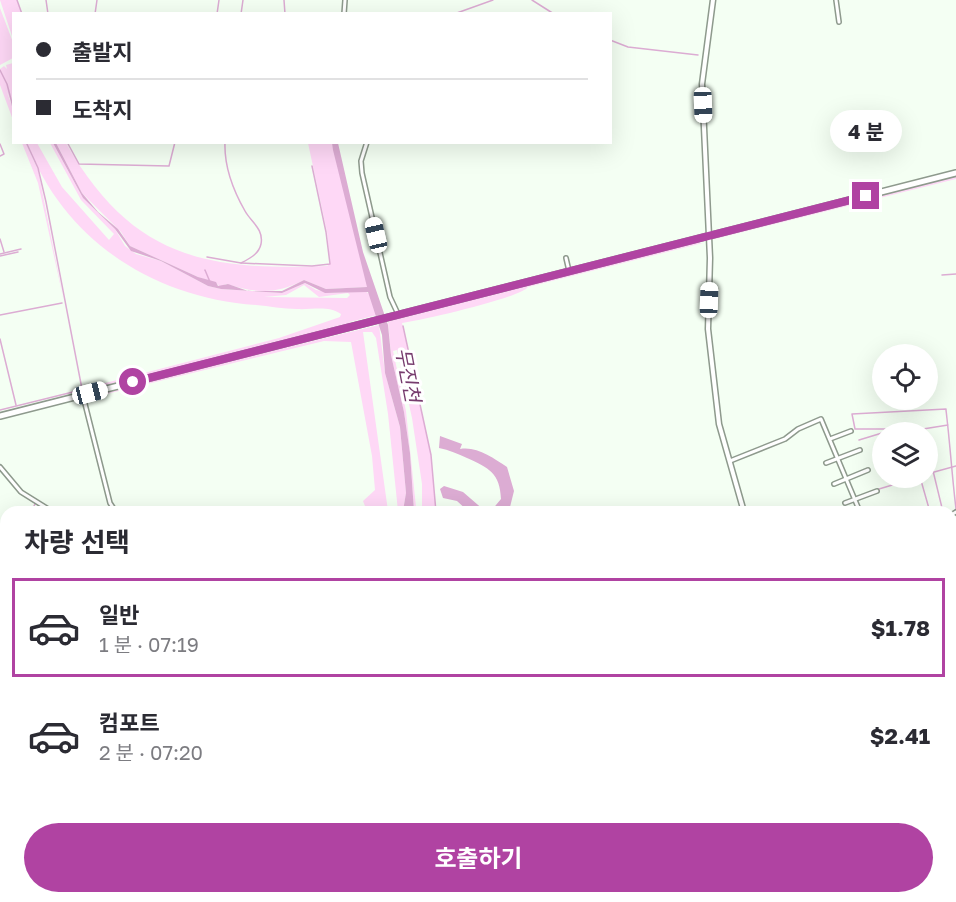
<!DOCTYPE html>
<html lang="ko">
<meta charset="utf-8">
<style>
:root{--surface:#fff;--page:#f7f7f7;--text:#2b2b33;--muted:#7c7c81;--line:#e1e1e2;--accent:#b043a2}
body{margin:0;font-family:"Golos Text","Noto Sans KR",sans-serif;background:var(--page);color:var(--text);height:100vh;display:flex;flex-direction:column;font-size:22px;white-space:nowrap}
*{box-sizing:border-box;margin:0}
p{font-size:20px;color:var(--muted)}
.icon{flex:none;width:33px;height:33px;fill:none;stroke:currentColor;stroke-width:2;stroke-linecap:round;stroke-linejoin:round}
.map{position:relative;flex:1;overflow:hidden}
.drawer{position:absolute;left:0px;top:506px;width:957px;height:398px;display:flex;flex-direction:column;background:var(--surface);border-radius:18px 18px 0 0;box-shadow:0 6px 24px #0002}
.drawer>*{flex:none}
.hud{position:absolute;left:12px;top:12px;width:600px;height:132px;border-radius:0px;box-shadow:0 6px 24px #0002;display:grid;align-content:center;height:132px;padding:0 24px;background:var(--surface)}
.controls{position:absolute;left:872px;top:344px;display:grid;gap:12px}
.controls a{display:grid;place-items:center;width:66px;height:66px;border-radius:50%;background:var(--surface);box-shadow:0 6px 24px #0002;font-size:30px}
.end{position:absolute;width:27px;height:27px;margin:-14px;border:8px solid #b043a2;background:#fff;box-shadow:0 0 0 3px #fff}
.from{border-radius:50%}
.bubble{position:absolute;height:42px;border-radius:21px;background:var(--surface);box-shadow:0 6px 24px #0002;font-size:20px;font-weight:700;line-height:42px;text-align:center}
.car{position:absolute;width:18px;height:36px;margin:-18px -9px;border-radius:8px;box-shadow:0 0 4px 2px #0007;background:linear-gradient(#fff 24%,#345 0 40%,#fff 0 76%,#345 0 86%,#fff 0)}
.hud b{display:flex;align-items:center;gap:21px;height:57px;font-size:22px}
.hud b+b{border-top:2px solid var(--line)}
.hud i{width:15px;height:15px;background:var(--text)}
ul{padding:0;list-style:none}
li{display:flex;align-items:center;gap:18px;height:99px;margin:0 12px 9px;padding:0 12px;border:3px solid transparent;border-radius:0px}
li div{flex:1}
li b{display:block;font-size:22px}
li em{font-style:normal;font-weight:700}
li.current{border-color:var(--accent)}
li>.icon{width:54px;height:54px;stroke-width:1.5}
h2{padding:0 24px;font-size:27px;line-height:72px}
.action{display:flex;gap:12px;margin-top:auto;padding:12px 24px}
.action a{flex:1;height:69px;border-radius:36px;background:var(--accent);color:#fff;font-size:24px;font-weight:700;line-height:69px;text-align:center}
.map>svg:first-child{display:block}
.green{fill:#fed8f6;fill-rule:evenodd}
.water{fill:#dcacd3}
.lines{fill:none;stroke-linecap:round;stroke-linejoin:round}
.stream{stroke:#dcacd3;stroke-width:1.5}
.minor-casing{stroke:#8e9a8d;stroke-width:6}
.secondary-casing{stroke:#8e9a8d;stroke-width:7}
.primary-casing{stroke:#8e9a8d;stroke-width:8}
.minor{stroke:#fff;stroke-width:3}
.secondary{stroke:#fff;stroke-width:4}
.primary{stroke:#fff;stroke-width:5}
.route{stroke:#b043a2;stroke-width:8}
.labels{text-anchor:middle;stroke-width:6;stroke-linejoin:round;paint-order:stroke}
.water-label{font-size:20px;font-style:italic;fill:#773c6e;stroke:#fff}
</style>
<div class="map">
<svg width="956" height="902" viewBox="0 0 956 902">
<rect width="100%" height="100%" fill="#f4fff3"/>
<g class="green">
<path d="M0,0H17L22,13L14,14L13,39Z"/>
<path d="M0,8L14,45L13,58L0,65Z"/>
<path d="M13,63V105L6,90L13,108V120L0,85V71L8,85L0,69L4,66L7,69L6,65Z"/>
<path d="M22,143H26L38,170L64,302L38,183Z"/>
<path d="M27,143H37L62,187L109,240L114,234L81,200L50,143H53L83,198L115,229L125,246L136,254L161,261L208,286L221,289L282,293L305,283L316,290L333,293L365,291L371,295L377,315L350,322V325L83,393L86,388L279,338L340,317L341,314C328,305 312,310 297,309C283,309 269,306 256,305C153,298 64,240 27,143ZM304,285L319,297L348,293L350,295L347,298L264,297L286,295Z"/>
<path d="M56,143H66C131,257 204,271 327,266L330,263L327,232L308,143H332L368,287L326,289L304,280C274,295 257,293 226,284L220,287L216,283L198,277L130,246L121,232L82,193Z"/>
<path d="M956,176V179L715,239L718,236Z"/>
<path d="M696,243H703L528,287C520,298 419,321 402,323L431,455L436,511H422V484L412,418L397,350L393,351L406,411L416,507L414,511L410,453L404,412L391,355L388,322L410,314Z"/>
<path d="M379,325L385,373L400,427L406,493L403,511H398L388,414L376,338L372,332H363L388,511H367L363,501L375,490L372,456L351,342L324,341L86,399L85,396Z"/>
</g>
<g class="water">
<path d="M53,143H56L82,193L98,212L118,229L130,246L198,277L216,282L218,286L228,284L248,291H282L304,280L326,289L367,287L333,150L332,143H338L363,252L388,325L391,355L404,412L410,453L414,511H403L406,493L400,427L385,373L382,335L368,292L325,293L305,283L282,293L221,289L208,286L161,261L131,251L115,229L83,198Z"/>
<path d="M440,436L462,444L460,449C477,446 493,458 507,467L514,491L509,511H491L501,499C500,473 489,468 467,458C458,454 449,450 439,448Z"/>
<path d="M444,486L463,492L485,511H468L457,501L443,498L440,489Z"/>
</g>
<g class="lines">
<g class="stream">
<path d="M17,0L22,14"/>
<path d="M46,0L48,14"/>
<path d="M284,0L285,14"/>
<path d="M532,0L554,14"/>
<path d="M95,14L97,0"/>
<path d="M217,14L219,0"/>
<path d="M241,14L243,0"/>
<path d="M454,14L493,0"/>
<path d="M610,40L628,47L698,55"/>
<path d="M0,70L7,84L14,111"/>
<path d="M26,142L38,168L46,202L82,389"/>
<path d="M67,142L79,164L169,166L175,142"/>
<path d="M0,144L4,154L0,156"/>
<path d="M0,239L4,252"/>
<path d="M0,254L21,249"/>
<path d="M0,256L18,252"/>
<path d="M207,257L241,263C249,259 259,254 261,244C264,229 251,222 245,211C233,190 224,166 225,142"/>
<path d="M241,263L312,266L330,264L326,232L312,166"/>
<path d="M205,270L210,282"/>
<path d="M942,275L956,274"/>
<path d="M0,315L62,303"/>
<path d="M403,326L431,455L436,512"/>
<path d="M0,339L16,405"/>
<path d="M0,410L81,390"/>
<path d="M948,425L923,429H855L852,414L946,409V410C950,443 952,476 956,509L951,513"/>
<path d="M884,432H892"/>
<path d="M859,440L882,433"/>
<path d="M927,446L943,512"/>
<path d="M927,474L956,466"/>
<path d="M920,477L930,512"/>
<path d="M879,489L919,477"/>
<path d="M31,512L35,504"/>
<path d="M951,592L956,590"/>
<path d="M0,597L6,572"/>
<path d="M951,610L956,624"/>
<path d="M951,633H956"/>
<path d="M951,755L956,752"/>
<path d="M951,818L956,829"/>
<path d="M951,849L956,846"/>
<path d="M507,897V902"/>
<path d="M839,897L842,902"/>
<path d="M789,902L799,897"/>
<path d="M855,902L864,897"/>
</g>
<defs>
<g id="minor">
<path d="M836,0L839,22"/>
<path d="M344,14L345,0"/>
<path d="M367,142L361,161L362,173L390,297L398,314"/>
<path d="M566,258L569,271"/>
<path d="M83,396L110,503L116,512"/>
<path d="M830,439L851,431"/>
<path d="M730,461L785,439L798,429L821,419L860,512"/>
<path d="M826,463L860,450"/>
<path d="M0,467L21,492L53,512"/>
<path d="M834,484L868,470"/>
<path d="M845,503L877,491"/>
<path d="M882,512L885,511"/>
<path d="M951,515L956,512"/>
<path d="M0,680L6,681"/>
<path d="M550,897V902"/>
<path d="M639,897L641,902"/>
<path d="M708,897L709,902"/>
<path d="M71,902L73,897"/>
<path d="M674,902L688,897"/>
</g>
<g id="secondary">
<path d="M713,0L702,84L710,258L708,329L719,424L744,512"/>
<path d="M619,902L621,897"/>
</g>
<path id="primary" d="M0,416L956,173"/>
</defs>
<use href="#minor" class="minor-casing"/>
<use href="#secondary" class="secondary-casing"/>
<use href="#primary" class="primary-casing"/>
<use href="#minor" class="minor"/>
<use href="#secondary" class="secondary"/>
<use href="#primary" class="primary"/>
</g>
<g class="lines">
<path class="route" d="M133,382L866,196"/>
</g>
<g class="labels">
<g class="water-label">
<text transform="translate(408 375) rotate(79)" y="7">무진천</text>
</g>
</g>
</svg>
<div class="controls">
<a><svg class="icon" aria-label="locate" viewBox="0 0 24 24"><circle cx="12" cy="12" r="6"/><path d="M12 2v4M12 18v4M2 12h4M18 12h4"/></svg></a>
<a><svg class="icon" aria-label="layers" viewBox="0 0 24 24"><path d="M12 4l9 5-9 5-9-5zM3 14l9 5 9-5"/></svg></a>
</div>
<i class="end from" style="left:133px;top:382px"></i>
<i class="end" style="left:866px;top:196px"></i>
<div class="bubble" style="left:830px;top:110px;width:72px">4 분</div>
<i class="car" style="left:703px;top:105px;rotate:178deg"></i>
<i class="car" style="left:376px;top:235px;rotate:347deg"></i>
<i class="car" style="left:709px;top:300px;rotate:2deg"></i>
<i class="car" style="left:90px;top:393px;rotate:76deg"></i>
<div class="hud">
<b><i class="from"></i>출발지</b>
<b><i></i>도착지</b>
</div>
<section class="drawer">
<h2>차량 선택</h2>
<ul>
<li class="current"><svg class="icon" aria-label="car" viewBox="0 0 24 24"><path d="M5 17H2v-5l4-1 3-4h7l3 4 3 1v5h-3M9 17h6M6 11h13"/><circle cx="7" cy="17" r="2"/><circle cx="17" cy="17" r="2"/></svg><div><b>일반</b><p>1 분 · 07:19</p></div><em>$1.78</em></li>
<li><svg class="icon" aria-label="car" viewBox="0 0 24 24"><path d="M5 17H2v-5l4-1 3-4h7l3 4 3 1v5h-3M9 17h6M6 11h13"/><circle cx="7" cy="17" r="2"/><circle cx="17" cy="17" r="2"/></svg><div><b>컴포트</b><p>2 분 · 07:20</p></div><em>$2.41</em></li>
</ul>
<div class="action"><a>호출하기</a></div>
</section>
</div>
